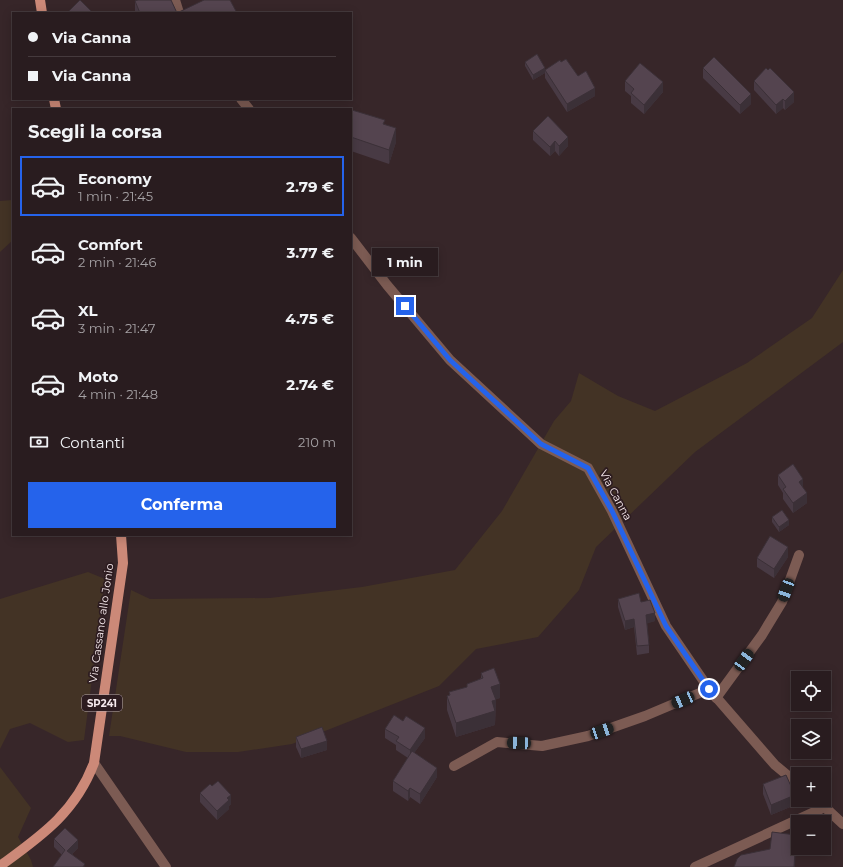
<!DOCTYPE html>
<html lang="it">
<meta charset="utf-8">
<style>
:root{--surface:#291c1f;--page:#312528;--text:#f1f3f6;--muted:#a5a1a4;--line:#453a3d;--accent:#2563eb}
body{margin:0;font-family:Montserrat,sans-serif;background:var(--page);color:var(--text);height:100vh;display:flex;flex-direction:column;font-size:15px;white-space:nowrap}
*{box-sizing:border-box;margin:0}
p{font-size:13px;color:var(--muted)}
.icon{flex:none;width:22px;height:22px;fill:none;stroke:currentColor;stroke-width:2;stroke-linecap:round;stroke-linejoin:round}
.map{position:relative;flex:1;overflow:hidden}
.details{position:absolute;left:12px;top:108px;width:340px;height:428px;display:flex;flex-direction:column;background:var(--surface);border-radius:0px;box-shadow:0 2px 10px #0003,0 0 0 1px var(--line)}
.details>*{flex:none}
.banner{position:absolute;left:12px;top:12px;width:340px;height:88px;border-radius:0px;box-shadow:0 2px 10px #0003,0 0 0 1px var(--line);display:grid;align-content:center;height:88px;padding:0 16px;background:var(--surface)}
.buttons{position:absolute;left:791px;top:671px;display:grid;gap:8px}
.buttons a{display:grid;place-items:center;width:40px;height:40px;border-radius:0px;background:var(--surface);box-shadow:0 2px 10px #0003,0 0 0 1px var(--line);font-size:20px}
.end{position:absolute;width:18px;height:18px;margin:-9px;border:5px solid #2563eb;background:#fff;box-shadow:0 0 0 2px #fff}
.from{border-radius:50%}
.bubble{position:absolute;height:28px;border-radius:0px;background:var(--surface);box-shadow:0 2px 10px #0003,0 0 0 1px var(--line);font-size:13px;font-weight:700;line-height:28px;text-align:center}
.car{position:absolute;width:12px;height:24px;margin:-12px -6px;border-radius:5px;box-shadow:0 0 3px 1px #0007;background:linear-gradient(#222 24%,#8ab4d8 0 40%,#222 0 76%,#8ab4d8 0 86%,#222 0)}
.banner b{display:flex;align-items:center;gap:14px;height:38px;font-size:15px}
.banner b+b{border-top:1px solid var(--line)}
.banner i{width:10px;height:10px;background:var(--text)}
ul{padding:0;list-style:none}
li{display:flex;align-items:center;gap:12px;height:60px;margin:0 8px 6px;padding:0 8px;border:2px solid transparent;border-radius:0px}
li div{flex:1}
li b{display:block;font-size:15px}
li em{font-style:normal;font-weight:700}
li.on{border-color:var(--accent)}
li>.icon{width:36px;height:36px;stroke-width:1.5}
h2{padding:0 16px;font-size:18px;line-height:48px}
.pay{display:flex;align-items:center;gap:10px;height:44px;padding:0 16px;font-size:15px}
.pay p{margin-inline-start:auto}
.action{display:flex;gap:8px;margin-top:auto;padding:8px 16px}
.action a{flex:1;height:46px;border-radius:0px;background:var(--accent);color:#fff;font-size:16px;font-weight:700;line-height:46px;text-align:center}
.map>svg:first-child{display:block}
.green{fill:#433325}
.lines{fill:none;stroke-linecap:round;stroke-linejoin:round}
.street{stroke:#7c5b53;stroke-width:10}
.primary{stroke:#cc8978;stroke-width:10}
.wall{fill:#483a44}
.shaded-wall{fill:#3b3037}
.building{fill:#54444f;stroke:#3b3037}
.route{stroke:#2563eb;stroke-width:5}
.labels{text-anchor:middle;stroke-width:3.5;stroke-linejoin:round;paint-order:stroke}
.shield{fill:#2d1c20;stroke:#baacb0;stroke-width:1}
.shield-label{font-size:10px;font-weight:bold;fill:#f7eaed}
.street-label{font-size:11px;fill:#f7eaed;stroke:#2d1c20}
</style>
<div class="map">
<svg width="843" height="867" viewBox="0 0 843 867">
<rect width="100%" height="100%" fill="#372629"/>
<g class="green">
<path d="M13,200V240L0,252V201Z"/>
<path d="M843,270V342L695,452L596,547L579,590L538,637L476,649L439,686L292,744L238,752H186L120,736H109L131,590L150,599L270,598L362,587L455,570L502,511L554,421L571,401L579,373L618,396L655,411L747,363L812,318Z"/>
<path d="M88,572L105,579L84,740L68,742L30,723L10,729L0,749V599Z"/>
<path d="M0,767L31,808L18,837L31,860L33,867H0Z"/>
</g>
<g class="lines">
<g class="street">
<path d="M175,0L179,13"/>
<path d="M241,99L249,109"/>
<path d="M351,238L387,285L450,360L541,444L588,468L612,511L666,626L709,689L775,765L798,784"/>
<path d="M716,698L762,635L782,602L799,555"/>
<path d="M94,763L166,867"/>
<path d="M454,766L497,742L542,746L588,736L645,716L709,689"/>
<path d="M817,800L843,824"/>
<path d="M695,867L825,807"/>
</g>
<g class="primary">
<path d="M40,0L42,13"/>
<path d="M54,99L56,109"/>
<path d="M0,866C41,836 75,813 94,763L123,563L121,535"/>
</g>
</g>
<g class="wall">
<path d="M135,1L177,13H237H135Z"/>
<path d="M525,62L545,70L561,62L578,76L595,96L567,112L545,78V73L533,80L525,66Z"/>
<path d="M703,68L751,104L740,114L703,78Z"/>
<path d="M625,81L663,92L644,114L631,103V96L625,91Z"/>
<path d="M754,81L794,102L785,110L783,108L776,114L754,90Z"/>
<path d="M351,114L385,124L396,142L389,164L351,151Z"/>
<path d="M533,131L568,146L559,156L555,151L550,156L533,140Z"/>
<path d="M778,475L803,488L807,503L793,513L783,499V493L778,485Z"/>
<path d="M772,517L789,525L779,532L772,522Z"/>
<path d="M788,557L774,578L757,567V558Z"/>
<path d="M618,599L655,621L647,623L649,645V653L637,655L634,627L625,630L618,607Z"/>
<path d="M481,673L500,698L496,699L495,725L456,737L447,710V696L449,695V692L467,687L481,678Z"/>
<path d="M385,729L425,738L414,753L437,777L420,804L410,797L408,801L393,791V781L408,758L396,750V745L385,738Z"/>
<path d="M296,737L327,750L301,758L296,747Z"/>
<path d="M763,784L795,805L771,815L763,794Z"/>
<path d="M200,793L231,804L229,806V809L217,820L200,802Z"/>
<path d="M54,839L78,848L72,854L85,867L62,855L54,847Z"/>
</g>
<g class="shaded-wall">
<path d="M545,68V73L533,80V75Z"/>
<path d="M663,82V92L644,114V105Z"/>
<path d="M595,88V96L567,112V104Z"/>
<path d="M794,92V102L785,110V101Z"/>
<path d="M751,94V104L740,114V105Z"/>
<path d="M783,99V108L776,114V105Z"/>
<path d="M396,128V142L389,164V150Z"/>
<path d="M568,137V146L559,156V146Z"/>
<path d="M555,141V151L550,156V147Z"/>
<path d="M803,479V488L799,482Z"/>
<path d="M807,493V503L793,513V503Z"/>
<path d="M789,520V525L779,532V527Z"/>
<path d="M788,547V557L774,578V569Z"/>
<path d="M655,613V621L646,624V615Z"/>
<path d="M634,619V627L625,630V621Z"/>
<path d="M500,684V698L491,701V687Z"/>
<path d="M496,700L495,725L456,737V723L492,701Z"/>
<path d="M425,728V738L410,759V750Z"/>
<path d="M327,741V750L301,758V749Z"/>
<path d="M437,768V777L420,804V794Z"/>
<path d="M410,788V797L408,801V791Z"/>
<path d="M231,795V804L229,806V809L217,820V811L227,798Z"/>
<path d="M795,795V805L771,815V805Z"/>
<path d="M796,835V844L795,867H794Z"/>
<path d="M78,840V848L67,859V851Z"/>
</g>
<g class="building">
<path d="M80,0L93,13H67Z"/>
<path d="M138,0H171L177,13L204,0H230L237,13H140L135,1Z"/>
<path d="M537,54L545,68L533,75L525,62Z"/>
<path d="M714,57L751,94L740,105L703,68Z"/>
<path d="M566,59L578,76L586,71L595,88L567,104L545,70L560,60L561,62Z"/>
<path d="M640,63L663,82L644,105L631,93L634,89L625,81Z"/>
<path d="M766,68L768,70L770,68L794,92L785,101L783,99L776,105L754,81Z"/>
<path d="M352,110L385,120L383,124L396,128L389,150L351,137V114Z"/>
<path d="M548,116L568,137L559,146L555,141L550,147L533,131Z"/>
<path d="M793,464L803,479L799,482L807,493L793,503L783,489L786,487L778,475Z"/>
<path d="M782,510L789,520L779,527L772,517Z"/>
<path d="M770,536L788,547L774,569L757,558Z"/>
<path d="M639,593L641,602L650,600L655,613L646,615L649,645L637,646L634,619L625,621L618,599Z"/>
<path d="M494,668L500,684L491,687L496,700L492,701L495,711L456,723L447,696L450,695L449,692L467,687V684L483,678L481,673Z"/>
<path d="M394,715L403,721L406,716L425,728L410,750L396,741L399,737L385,729Z"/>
<path d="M322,727L327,741L301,749L296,737Z"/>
<path d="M412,751L437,768L420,794L410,788L408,791L393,781Z"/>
<path d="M786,775L795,795L771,805L763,784Z"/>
<path d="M218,781L231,795L227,798L229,800L217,811L200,793L210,784L212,786Z"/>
<path d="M65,828L78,840L67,851L85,864L83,867H53L65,850L54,839Z"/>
<path d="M772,832L796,835L794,867H734L737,859L741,855L770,849Z"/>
</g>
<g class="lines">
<path class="route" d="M405,306L450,360L541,444L588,468L612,511L666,626L709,689"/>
</g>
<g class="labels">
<rect class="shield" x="82" y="695" width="40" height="16" rx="3"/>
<g class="shield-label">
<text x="102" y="707">SP241</text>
</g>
<g class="street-label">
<text transform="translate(616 495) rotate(62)" y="4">Via Canna</text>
<text transform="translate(101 623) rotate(-82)" y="4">Via Cassano allo Jonio</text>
</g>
</g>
</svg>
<div class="buttons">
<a><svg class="icon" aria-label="locate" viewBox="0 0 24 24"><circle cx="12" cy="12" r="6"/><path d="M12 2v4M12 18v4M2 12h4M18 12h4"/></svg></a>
<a><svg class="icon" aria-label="layers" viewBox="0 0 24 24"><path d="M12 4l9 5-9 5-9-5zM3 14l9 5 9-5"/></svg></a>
<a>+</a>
<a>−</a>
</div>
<i class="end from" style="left:709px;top:689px"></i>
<i class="end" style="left:405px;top:306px"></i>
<div class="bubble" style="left:372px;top:248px;width:66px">1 min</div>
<i class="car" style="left:786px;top:590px;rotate:200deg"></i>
<i class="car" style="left:744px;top:660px;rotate:36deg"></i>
<i class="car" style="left:683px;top:700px;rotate:247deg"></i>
<i class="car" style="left:602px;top:731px;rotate:71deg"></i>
<i class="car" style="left:519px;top:743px;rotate:272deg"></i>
<div class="banner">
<b><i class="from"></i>Via Canna</b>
<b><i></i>Via Canna</b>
</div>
<section class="details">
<h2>Scegli la corsa</h2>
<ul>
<li class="on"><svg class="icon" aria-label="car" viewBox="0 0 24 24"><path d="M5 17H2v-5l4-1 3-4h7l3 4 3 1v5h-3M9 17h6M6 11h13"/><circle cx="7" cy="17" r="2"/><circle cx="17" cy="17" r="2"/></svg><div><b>Economy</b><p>1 min · 21:45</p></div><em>2.79 €</em></li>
<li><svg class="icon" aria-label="car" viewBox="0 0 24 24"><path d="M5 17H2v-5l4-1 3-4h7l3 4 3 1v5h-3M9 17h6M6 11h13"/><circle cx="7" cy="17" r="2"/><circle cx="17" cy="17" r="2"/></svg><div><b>Comfort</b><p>2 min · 21:46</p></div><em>3.77 €</em></li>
<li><svg class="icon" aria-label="car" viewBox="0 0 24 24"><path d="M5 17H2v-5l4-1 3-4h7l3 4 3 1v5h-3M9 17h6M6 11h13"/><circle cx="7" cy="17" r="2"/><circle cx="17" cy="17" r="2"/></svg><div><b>XL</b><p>3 min · 21:47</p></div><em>4.75 €</em></li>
<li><svg class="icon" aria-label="car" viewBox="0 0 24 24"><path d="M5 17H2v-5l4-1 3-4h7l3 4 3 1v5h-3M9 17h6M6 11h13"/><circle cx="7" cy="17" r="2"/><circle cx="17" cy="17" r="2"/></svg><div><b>Moto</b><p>4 min · 21:48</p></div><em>2.74 €</em></li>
</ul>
<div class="pay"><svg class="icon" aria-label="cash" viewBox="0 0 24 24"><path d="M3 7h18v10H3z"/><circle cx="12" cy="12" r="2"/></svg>Contanti<p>210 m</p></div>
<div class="action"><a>Conferma</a></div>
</section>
</div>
